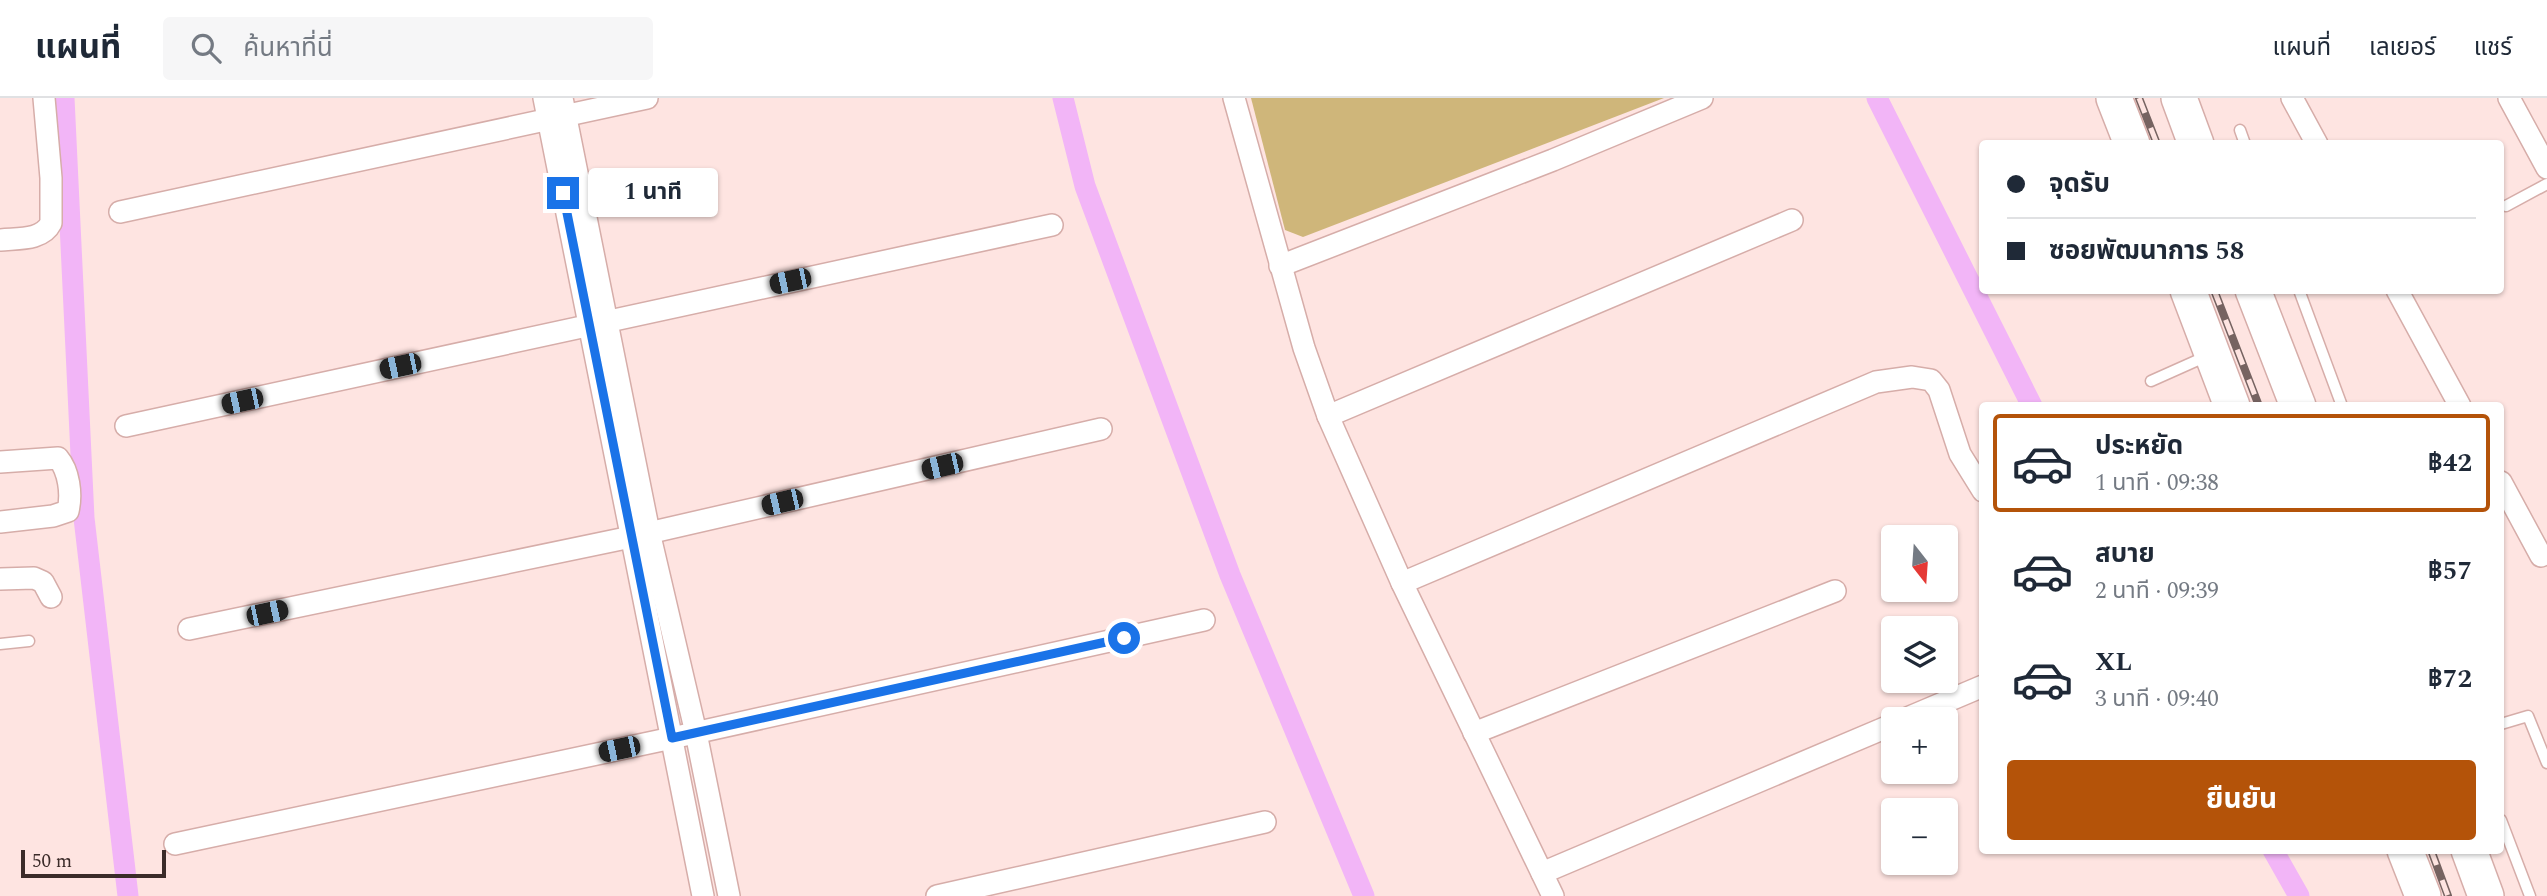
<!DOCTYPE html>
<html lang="th">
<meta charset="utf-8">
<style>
:root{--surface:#fff;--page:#f6f6f7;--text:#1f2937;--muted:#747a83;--line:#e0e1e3;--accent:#b45309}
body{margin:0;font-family:Spectral,"Noto Sans Thai",serif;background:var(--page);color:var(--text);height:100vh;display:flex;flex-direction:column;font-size:26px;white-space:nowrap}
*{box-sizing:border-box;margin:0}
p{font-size:23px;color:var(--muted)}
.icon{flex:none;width:38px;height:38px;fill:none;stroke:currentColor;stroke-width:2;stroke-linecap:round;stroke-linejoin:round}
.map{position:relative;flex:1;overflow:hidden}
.panel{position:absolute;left:1979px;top:304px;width:525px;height:452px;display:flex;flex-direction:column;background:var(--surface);border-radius:7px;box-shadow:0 2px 5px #0004}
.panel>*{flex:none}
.guide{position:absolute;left:1979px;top:42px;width:525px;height:154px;border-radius:7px;box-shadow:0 2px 5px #0004;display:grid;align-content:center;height:154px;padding:0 28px;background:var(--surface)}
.needle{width:46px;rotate:163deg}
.buttons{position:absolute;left:1881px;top:427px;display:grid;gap:14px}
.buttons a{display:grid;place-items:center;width:77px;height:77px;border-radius:7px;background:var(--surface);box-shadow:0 2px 5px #0004;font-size:35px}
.scale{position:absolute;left:21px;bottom:18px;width:145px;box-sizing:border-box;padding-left:7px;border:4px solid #3b2b29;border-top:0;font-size:19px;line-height:24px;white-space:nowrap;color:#3b2b29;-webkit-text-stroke:5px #fee4e1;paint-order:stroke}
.end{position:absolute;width:32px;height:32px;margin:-16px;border:9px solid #1a73e8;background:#fff;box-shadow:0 0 0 4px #fff}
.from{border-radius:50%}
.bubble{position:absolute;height:49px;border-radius:7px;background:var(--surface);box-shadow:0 2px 5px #0004;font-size:23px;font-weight:700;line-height:49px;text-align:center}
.car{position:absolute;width:21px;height:42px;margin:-21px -10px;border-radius:9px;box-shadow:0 0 5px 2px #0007;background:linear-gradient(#222 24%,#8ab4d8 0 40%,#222 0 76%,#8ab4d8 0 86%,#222 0)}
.guide b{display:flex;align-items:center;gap:24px;height:66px;font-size:26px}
.guide b+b{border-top:2px solid var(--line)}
.guide i{width:18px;height:18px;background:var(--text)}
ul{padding:12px 0 0;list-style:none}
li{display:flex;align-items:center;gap:21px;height:98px;margin:0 14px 10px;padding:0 14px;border:4px solid transparent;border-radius:7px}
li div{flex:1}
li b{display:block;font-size:26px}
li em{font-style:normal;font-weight:700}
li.on{border-color:var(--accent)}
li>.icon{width:63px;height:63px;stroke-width:1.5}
.button{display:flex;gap:14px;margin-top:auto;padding:14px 28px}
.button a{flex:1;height:80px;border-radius:7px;background:var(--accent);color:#fff;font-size:28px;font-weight:700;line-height:80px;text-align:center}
header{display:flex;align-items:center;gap:42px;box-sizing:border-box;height:98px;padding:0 35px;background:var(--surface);border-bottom:2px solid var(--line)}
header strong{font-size:33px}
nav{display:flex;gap:38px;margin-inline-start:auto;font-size:24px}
.search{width:490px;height:63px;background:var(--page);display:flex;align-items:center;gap:18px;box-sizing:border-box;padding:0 24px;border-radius:7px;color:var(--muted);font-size:26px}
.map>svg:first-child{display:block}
.green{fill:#cfb67a}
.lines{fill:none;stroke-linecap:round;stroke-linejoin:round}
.canal{stroke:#f2b5f7;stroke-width:21}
.service-casing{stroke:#d6ada9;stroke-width:13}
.minor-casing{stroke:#d6ada9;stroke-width:24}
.primary-casing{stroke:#d6ada9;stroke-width:38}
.service{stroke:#fff;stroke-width:10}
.minor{stroke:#fff;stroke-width:21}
.primary{stroke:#fff;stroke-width:35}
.rail-casing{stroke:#766361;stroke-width:8}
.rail{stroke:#fee4e1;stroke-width:5;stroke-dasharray:16;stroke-linecap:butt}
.route{stroke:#1a73e8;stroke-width:9}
</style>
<header>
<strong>แผนที่</strong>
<div class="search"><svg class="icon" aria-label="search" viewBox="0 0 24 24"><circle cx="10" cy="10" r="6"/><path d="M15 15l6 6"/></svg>ค้นหาที่นี่</div>
<nav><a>แผนที่</a><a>เลเยอร์</a><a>แชร์</a></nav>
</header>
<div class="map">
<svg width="2547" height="798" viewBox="0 0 2547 798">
<rect width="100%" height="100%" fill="#fee4e1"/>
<path class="green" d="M1251,0H1664L1303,139L1285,132Z"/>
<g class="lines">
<g class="canal">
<path d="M64,0L84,420L128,798"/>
<path d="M1063,0L1085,88L1230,477L1364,798"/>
<path d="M1877,0L2032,308"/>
<path d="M2273,752L2299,798"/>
</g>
<defs>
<g id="service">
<path d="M2240,32L2245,46"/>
<path d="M2506,108L2547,86"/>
<path d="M2299,192L2342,308"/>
<path d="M2151,283L2207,258"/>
<path d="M0,546L29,543"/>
<path d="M2501,626L2528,618L2547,665"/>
<path d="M2501,722L2530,798"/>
</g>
<g id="minor">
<path d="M544,0L703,798"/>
<path d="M562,0L649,434L696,635L729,798"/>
<path d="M1234,0L1304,250L1328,318L1402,485L1553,798"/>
<path d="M2292,0L2317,46"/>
<path d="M2509,0L2547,70"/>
<path d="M120,114L647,0"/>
<path d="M0,142C17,140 42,143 51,125V80L44,0"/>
<path d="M1280,168L1553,62L1702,0"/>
<path d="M2397,192L2460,308"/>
<path d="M1328,318L1792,122"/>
<path d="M126,328L1052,127"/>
<path d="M0,364L58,360C69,373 72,396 68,413L53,418L0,424"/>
<path d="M2501,384L2541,458"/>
<path d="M0,481L34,480L43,484L51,499"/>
<path d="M1402,485L1876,284L1912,279L1931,282L1939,292L1960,356L1983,393"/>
<path d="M189,531L631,439L1101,331"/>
<path d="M1905,621L1983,588"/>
<path d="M1474,635L1835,493"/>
<path d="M175,746L672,640L1204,522"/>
<path d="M1542,775L1894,626"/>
<path d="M937,798L1265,724"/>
</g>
<g id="primary">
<path d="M2114,0L2132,46"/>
<path d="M2179,0L2196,46"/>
<path d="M2188,192L2232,308"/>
<path d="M2253,192L2298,308"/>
<path d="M2405,752L2423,798"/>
<path d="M2469,752L2486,798"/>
</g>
</defs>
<use href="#service" class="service-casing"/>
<use href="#minor" class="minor-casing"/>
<use href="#primary" class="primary-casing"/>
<use href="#service" class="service"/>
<use href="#minor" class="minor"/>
<use href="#primary" class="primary"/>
<defs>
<g id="rail">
<path d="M2139,0L2157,46"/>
<path d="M2214,192L2259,308"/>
<path d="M2431,752L2448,798"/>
</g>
</defs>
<use href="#rail" class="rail-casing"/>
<use href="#rail" class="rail"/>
</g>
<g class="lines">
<path class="route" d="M563,95L672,640L1124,540"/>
</g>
</svg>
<div class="buttons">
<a><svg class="needle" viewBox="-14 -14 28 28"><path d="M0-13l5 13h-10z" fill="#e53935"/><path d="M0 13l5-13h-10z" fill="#747a83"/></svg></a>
<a><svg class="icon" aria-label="layers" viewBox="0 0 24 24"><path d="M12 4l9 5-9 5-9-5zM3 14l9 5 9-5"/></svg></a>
<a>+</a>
<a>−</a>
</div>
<div class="scale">50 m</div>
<i class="end from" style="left:1124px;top:540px"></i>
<i class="end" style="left:563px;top:95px"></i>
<div class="bubble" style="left:588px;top:70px;width:130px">1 นาที</div>
<i class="car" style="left:790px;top:183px;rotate:258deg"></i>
<i class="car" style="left:400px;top:268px;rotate:258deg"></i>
<i class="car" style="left:242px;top:303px;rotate:258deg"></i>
<i class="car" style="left:942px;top:368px;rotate:257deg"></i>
<i class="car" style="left:782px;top:404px;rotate:257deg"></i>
<i class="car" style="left:267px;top:515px;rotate:78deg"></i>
<i class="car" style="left:619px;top:651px;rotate:258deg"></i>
<div class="guide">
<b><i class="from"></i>จุดรับ</b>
<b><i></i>ซอยพัฒนาการ 58</b>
</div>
<section class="panel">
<ul>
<li class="on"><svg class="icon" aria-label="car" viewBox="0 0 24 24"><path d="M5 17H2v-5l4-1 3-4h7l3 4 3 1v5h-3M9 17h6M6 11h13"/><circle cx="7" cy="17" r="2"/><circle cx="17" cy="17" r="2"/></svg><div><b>ประหยัด</b><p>1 นาที · 09:38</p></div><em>฿42</em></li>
<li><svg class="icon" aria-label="car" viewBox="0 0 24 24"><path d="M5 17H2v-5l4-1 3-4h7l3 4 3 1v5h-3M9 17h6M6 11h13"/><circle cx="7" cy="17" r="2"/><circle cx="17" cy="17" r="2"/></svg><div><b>สบาย</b><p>2 นาที · 09:39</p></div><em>฿57</em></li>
<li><svg class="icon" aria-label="car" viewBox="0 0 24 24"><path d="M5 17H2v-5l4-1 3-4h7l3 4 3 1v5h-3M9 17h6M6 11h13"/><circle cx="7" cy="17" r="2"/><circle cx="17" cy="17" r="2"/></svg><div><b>XL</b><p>3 นาที · 09:40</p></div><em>฿72</em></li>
</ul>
<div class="button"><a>ยืนยัน</a></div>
</section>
</div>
